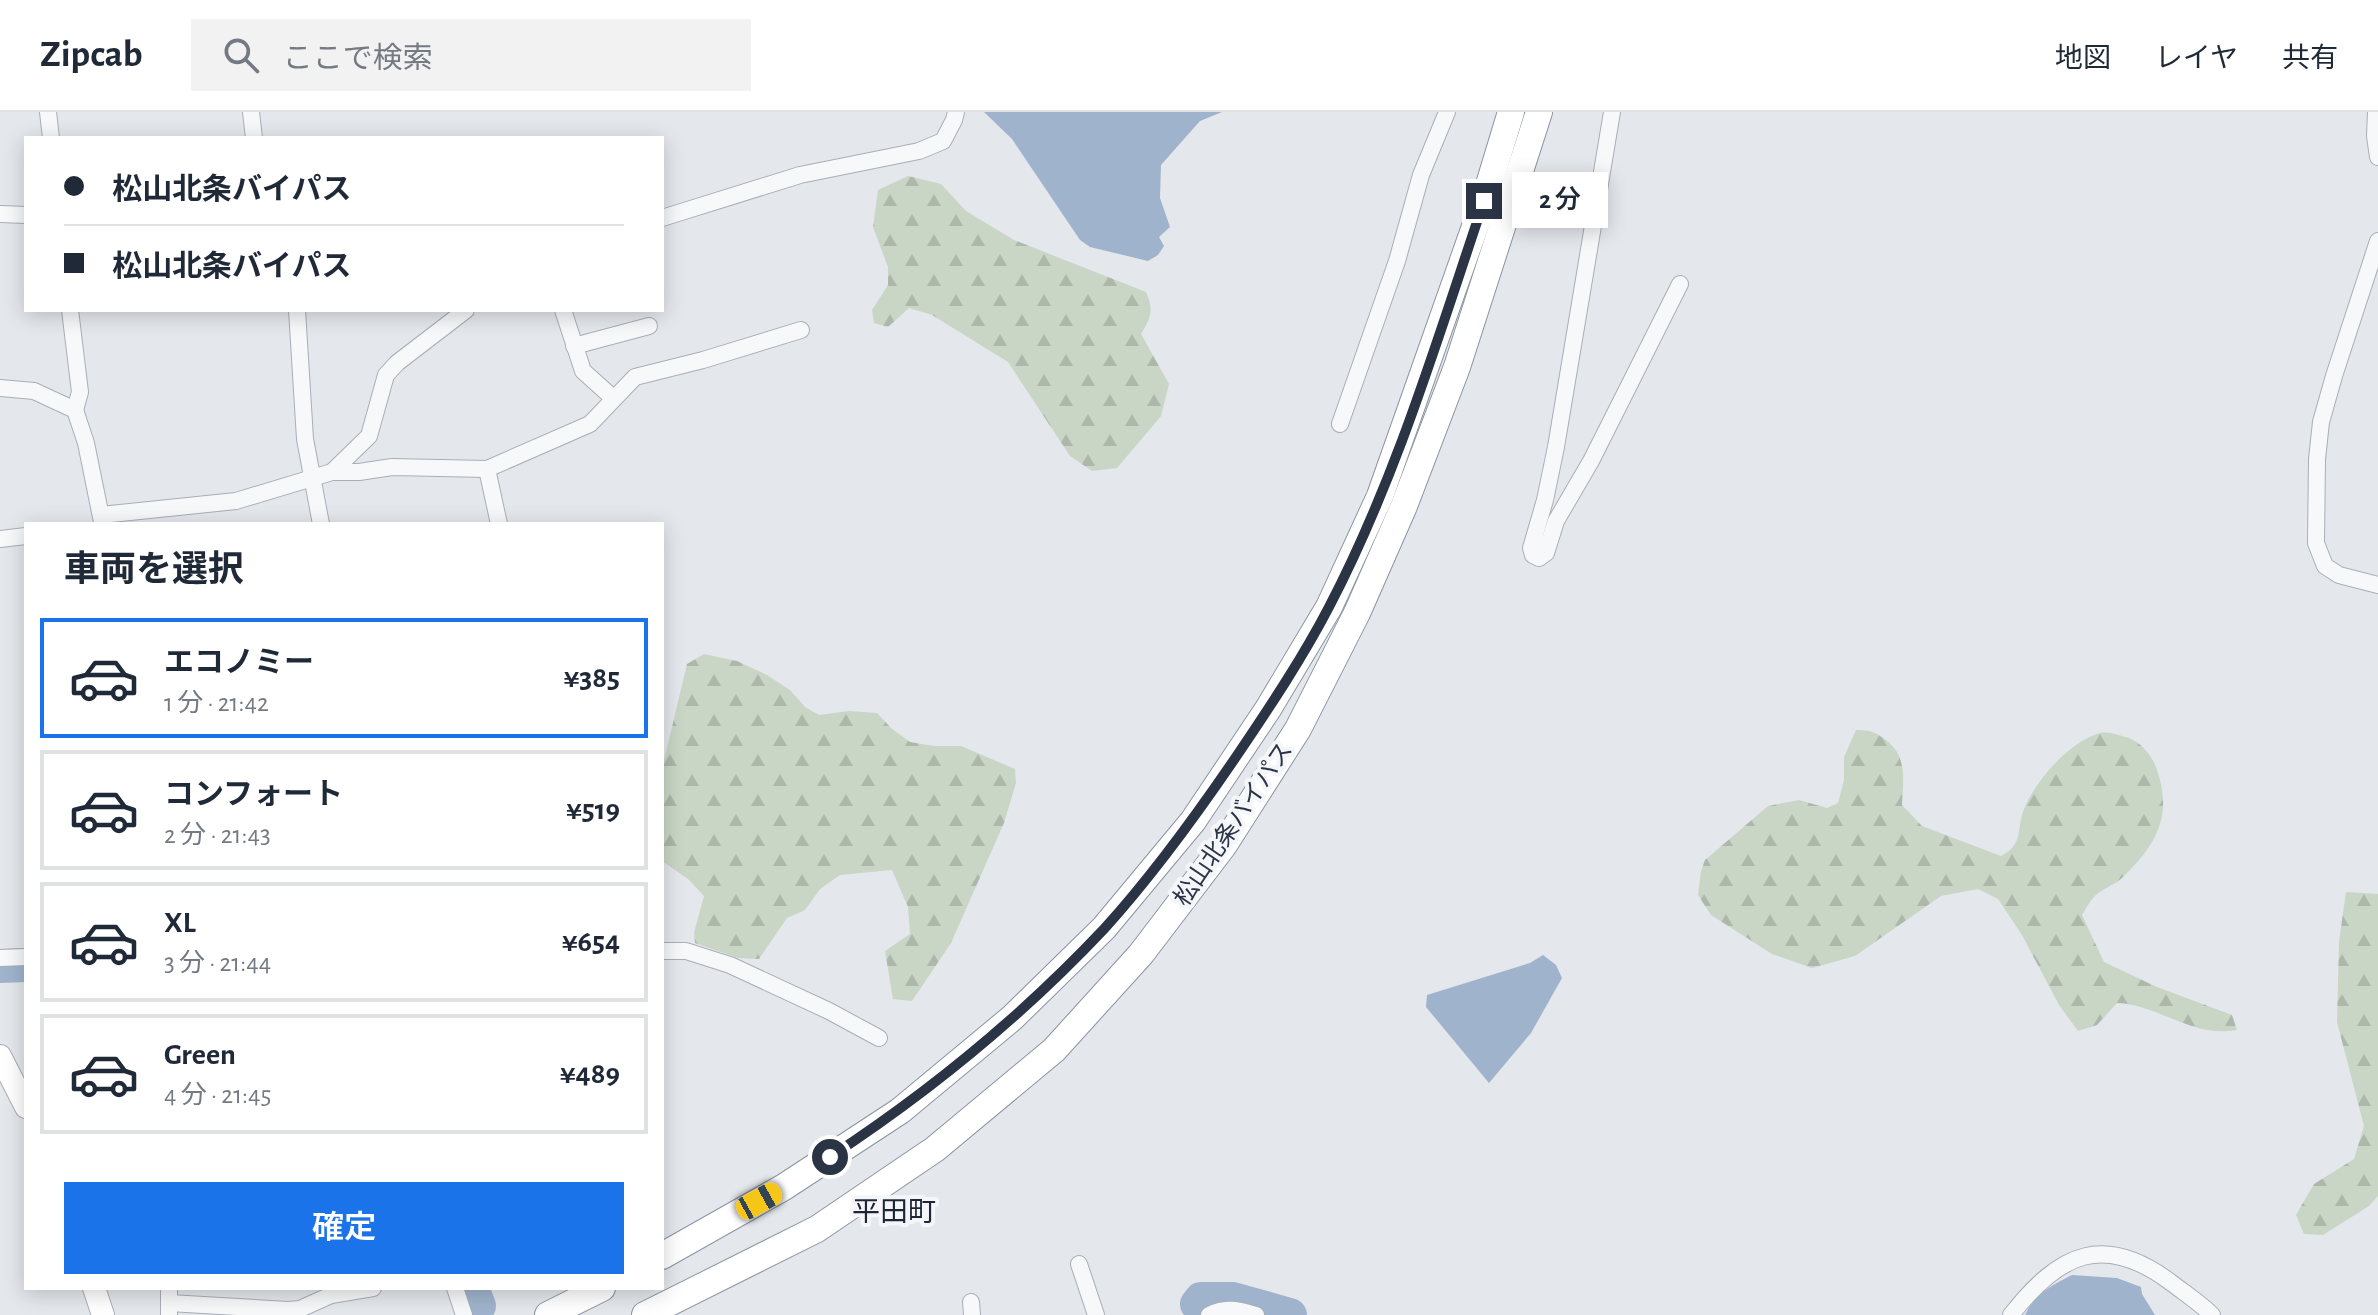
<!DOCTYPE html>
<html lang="ja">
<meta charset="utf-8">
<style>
:root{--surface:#fff;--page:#f2f2f3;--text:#1f2937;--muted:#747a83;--line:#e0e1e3;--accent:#1a73e8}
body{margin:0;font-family:"Alegreya Sans","Noto Sans JP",sans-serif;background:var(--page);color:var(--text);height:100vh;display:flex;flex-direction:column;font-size:30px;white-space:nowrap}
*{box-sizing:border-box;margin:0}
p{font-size:26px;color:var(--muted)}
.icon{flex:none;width:44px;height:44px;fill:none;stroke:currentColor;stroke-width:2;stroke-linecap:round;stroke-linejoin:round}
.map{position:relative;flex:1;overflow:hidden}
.details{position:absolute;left:24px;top:410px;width:640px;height:768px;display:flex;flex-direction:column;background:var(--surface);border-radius:0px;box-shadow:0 4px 20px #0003}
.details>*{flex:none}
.banner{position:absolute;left:24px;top:24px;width:640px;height:176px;border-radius:0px;box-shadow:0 4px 20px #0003;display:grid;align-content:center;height:176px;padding:0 40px;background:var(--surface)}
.end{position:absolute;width:36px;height:36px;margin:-18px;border:10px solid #2b3445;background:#fff;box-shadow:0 0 0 4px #fff}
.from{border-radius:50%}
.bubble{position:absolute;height:56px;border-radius:0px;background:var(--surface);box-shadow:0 4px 20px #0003;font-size:26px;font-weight:600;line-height:56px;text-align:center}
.car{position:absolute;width:24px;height:48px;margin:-24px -12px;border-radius:10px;box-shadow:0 0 6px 2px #0007;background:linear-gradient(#f5c518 24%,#345 0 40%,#f5c518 0 76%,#345 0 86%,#f5c518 0)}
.banner b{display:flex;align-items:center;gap:28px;height:76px;font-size:30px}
.banner b+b{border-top:2px solid var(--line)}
.banner i{width:20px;height:20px;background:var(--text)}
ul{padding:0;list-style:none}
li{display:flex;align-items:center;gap:24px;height:120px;margin:0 16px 12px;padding:0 24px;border:4px solid var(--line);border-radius:0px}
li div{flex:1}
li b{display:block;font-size:30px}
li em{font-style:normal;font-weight:600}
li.selected{border-color:var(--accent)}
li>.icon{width:72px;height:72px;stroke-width:1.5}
h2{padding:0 40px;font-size:36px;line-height:96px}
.button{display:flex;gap:16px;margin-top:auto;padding:16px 40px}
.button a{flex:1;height:92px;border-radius:0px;background:var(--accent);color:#fff;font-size:32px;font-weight:600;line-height:92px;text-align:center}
header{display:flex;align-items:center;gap:48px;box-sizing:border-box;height:112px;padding:0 40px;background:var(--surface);border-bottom:2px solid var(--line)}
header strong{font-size:38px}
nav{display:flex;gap:44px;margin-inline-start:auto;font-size:28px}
.search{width:560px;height:72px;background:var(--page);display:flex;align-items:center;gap:20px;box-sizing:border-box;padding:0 28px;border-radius:0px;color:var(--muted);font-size:30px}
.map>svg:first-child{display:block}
.forest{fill:url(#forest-firs)}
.water{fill:#9fb4cc}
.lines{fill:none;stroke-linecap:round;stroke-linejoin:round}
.river{stroke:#9fb4cc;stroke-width:34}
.minor-casing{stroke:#a9aeb7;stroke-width:18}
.secondary-casing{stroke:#a9aeb7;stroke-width:24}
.trunk-casing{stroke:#8b94a3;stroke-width:28}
.minor{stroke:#f7f8fa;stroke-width:16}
.secondary{stroke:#fff;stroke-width:22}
.trunk{stroke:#fff;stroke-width:26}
.route{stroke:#2b3445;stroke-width:10}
.labels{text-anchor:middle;stroke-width:8;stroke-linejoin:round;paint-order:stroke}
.street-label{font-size:24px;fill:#2b3445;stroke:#f4f6f9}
.quarter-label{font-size:28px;fill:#1d2536;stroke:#f4f6f9}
</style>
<header>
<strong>Zipcab</strong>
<div class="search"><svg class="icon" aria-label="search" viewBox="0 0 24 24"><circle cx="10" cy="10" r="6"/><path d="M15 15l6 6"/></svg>ここで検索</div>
<nav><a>地図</a><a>レイヤ</a><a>共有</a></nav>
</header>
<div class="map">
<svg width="2378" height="1203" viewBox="0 0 2378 1203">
<defs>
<pattern id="forest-firs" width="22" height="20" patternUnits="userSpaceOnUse" patternTransform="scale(2)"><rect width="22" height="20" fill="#c9d6c5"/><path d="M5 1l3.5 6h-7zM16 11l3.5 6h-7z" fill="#adb8ab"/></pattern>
</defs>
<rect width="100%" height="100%" fill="#e4e7ec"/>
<g class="forest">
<path d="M908,64L941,72L966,99L1014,128L1146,180C1154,198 1151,206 1141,222L1169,272L1161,304L1117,356L1092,359L1070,344L1008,250L932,203L909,196L888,215L874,211L872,198L888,173V155L873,115L878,78Z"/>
<path d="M704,542L737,549L767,563L790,578L805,595L819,603L849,599L877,601L891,616L910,630L934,634H961L1015,657L1016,671L1004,711L951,831L912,889L893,887L885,839L910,822L908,795L892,758L840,763L820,777L805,798L787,806L759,847L738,846L695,831L694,821L704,784L688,767L662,749V657L687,552Z"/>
<path d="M1856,618C1870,618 1875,620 1886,628C1908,645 1903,668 1902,693L1922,714L2001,744C2024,732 2016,718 2024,697C2035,669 2070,629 2100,621C2108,619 2121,624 2129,626C2142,631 2153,645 2157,658C2173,704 2156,733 2122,766C2114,773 2104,776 2096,783C2090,788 2086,797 2082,803L2104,850L2157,875L2232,903L2237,918C2191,926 2160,893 2117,891L2097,913L2078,919L2059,893L2022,823L1998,787L1978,777L1941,784L1855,844L1812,856L1772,842L1711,803L1698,783L1701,759L1705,748L1768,694L1799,688L1827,696L1838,691L1844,668V645Z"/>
<path d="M2346,780L2378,782V1084L2369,1094L2323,1123L2304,1122L2296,1103L2314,1072L2354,1047L2364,1014L2337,910L2339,830Z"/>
</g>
<g class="water">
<path d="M984,0H1222L1200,9L1161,53L1160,86L1170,115L1159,125L1164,134L1158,143L1148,149L1090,135L1080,128L1012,27Z"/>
<path d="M1543,843L1556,853L1562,866L1531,921L1489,971L1426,895L1427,883L1530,851Z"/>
<path d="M2072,1163L2117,1166L2141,1175L2142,1182L2155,1203H2025C2035,1182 2052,1173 2072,1163Z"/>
</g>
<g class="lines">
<g class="river">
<path d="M0,854L26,853"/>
<path d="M472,1176L479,1194"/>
<path d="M1197,1192L1201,1187H1233L1290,1203"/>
</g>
<defs>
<g id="minor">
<path d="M48,0L51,26"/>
<path d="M251,0L254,26"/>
<path d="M1612,0L1556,335L1545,388L1531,436L1533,443L1539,446L1546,441L1556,409L1591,349L1680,172"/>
<path d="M2376,0L2375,24L2378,45"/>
<path d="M0,102L26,103"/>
<path d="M662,106L800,63L919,39L943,29L954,8L956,0"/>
<path d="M2378,129L2334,264L2321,310L2317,347L2316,431L2325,454L2339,463L2378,473"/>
<path d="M70,198L80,280L75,298"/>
<path d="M297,198L305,327L321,412"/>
<path d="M563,198L583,259L613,286"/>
<path d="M574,234L649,214"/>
<path d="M0,276L34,279L75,298L86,331L102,410"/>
<path d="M1340,312L1397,149L1421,63L1447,0"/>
<path d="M487,357L499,412"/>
<path d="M332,360L369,324L386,263L397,251L466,198"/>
<path d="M101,403L236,389L332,360H359L392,355L487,357L590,312L635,265L703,248L801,218"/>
<path d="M0,427L26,424"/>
<path d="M662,839H686L730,853L829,899L879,926"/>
<path d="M0,846L26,845"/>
<path d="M1079,1152L1096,1203"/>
<path d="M455,1176L464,1203"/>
<path d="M971,1190L972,1203"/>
<path d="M169,1191L288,1198L300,1197L331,1183L373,1176"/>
<path d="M169,1203V1176"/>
<path d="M1209,1203C1226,1194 1239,1198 1256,1203"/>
<path d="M2011,1203C2060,1140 2105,1120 2173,1172C2186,1182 2200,1191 2212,1203"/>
</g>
<g id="secondary">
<path d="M0,944L26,995"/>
<path d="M94,1176L103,1203"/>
</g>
<g id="trunk">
<path d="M662,1144L784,1075L900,999L1012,906L1104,816L1193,709L1268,597L1329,495L1380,384L1484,89L1511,0"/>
<path d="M548,1203L602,1176"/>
<path d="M645,1203L817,1117L935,1037L1054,938L1141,842L1224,733L1298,617L1357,501L1404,394L1457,255L1539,0"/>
</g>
</defs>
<use href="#minor" class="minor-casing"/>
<use href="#secondary" class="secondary-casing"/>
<use href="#trunk" class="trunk-casing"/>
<use href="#minor" class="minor"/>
<use href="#secondary" class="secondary"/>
<use href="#trunk" class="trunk"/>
</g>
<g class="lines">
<path class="route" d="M830,1045C929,980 1023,903 1104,817C1154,762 1198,701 1240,639C1271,593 1303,545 1329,495C1396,367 1438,225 1484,89"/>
</g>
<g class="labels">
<g class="street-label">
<text transform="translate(1233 712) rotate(-56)" y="8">松山北条バイパス</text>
</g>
<g class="quarter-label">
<text x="894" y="1109">平田町</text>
</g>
</g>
</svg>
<i class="end from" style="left:830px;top:1045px"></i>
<i class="end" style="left:1484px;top:89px"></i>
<div class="bubble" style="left:1512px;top:60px;width:96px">2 分</div>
<i class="car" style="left:759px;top:1089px;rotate:61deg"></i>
<div class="banner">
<b><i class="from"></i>松山北条バイパス</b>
<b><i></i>松山北条バイパス</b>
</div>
<section class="details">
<h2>車両を選択</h2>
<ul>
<li class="selected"><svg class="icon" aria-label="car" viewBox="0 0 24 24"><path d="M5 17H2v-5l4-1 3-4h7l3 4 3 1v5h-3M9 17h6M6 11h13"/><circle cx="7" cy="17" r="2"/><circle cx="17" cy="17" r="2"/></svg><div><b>エコノミー</b><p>1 分 · 21:42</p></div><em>¥385</em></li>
<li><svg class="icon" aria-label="car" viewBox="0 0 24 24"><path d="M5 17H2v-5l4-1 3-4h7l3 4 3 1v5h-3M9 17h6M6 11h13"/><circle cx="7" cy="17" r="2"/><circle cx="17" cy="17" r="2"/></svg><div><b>コンフォート</b><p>2 分 · 21:43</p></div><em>¥519</em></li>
<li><svg class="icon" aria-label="car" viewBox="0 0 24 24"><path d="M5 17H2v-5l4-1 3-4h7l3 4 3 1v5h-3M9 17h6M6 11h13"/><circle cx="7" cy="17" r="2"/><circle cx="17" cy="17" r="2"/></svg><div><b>XL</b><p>3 分 · 21:44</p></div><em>¥654</em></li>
<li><svg class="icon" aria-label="car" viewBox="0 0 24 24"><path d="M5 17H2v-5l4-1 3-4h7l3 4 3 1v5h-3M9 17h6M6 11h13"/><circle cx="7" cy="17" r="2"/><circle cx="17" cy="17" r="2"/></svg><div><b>Green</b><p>4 分 · 21:45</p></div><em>¥489</em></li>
</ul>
<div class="button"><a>確定</a></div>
</section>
</div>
